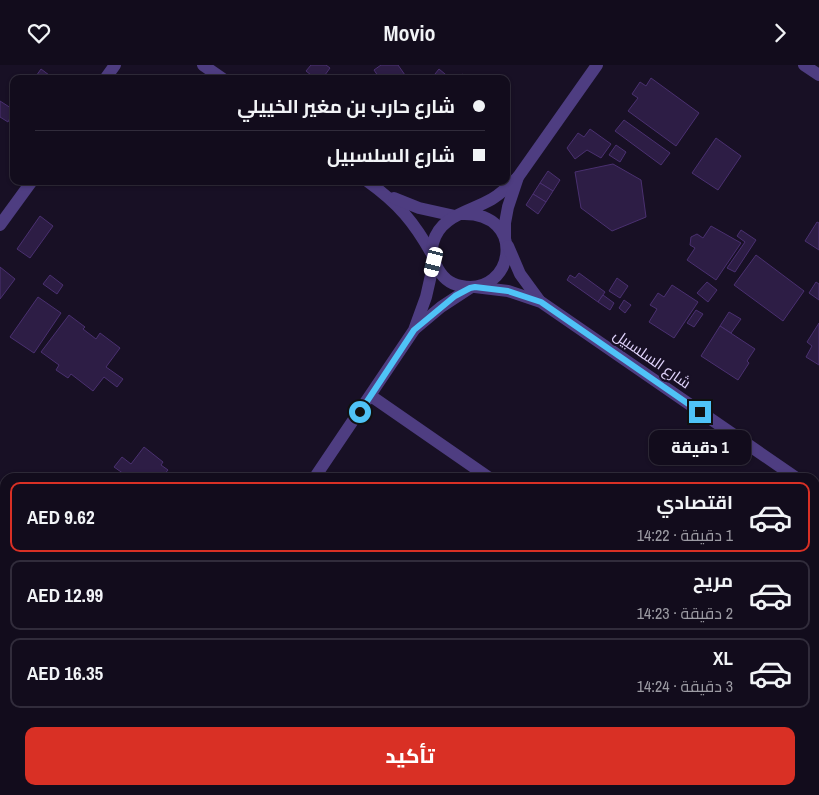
<!DOCTYPE html>
<html lang="ar">
<meta charset="utf-8">
<style>
:root{--surface:#120c1c;--page:#1b1525;--text:#f1f3f6;--muted:#9c9ba3;--line:#312c3b;--accent:#d93025}
body{margin:0;font-family:"Archivo Narrow",Cairo,sans-serif;background:var(--page);color:var(--text);direction:rtl;height:100vh;display:flex;flex-direction:column;font-size:19px;white-space:nowrap}
*{box-sizing:border-box;margin:0}
p{font-size:16px;color:var(--muted)}
.icon{flex:none;width:28px;height:28px;fill:none;stroke:currentColor;stroke-width:2;stroke-linecap:round;stroke-linejoin:round}
.map{position:relative;flex:1;overflow:hidden;direction:ltr}
.drawer{position:absolute;left:0px;top:408px;width:820px;height:322px;display:flex;flex-direction:column;background:var(--surface);border-radius:15px 15px 0 0;box-shadow:0 1px 4px #0004,0 0 0 1px var(--line);direction:rtl}
.drawer>*{flex:none}
.guide{position:absolute;left:10px;top:10px;width:500px;height:110px;border-radius:10px;box-shadow:0 1px 4px #0004,0 0 0 1px var(--line);direction:rtl;display:grid;align-content:center;height:110px;padding:0 25px;background:var(--surface)}
.end{position:absolute;width:22px;height:22px;margin:-11px;border:6px solid #4fc3f7;background:#111;box-shadow:0 0 0 2px #111}
.from{border-radius:50%}
.bubble{position:absolute;height:35px;border-radius:10px;background:var(--surface);box-shadow:0 1px 4px #0004,0 0 0 1px var(--line);font-size:16px;font-weight:800;line-height:35px;text-align:center;direction:rtl}
.car{position:absolute;width:15px;height:30px;margin:-15px -8px;border-radius:6px;box-shadow:0 0 4px 1px #0007;background:linear-gradient(#fff 24%,#345 0 40%,#fff 0 76%,#345 0 86%,#fff 0)}
.guide b{display:flex;align-items:center;gap:18px;height:48px;font-size:19px}
.guide b+b{border-top:1px solid var(--line)}
.guide i{width:12px;height:12px;background:var(--text)}
ul{padding:9px 0 0;list-style:none}
li{display:flex;align-items:center;gap:15px;height:70px;margin:0 10px 8px;padding:0 15px;border:2px solid var(--line);border-radius:10px}
li div{flex:1}
li b{display:block;font-size:19px}
li em{font-style:normal;font-weight:800}
li.on{border-color:var(--accent)}
li>.icon{width:45px;height:45px;stroke-width:1.5}
.cta{display:flex;gap:10px;margin-top:auto;padding:10px 25px}
.cta a{flex:1;height:58px;border-radius:10px;background:var(--accent);color:#fff;font-size:20px;font-weight:800;line-height:58px;text-align:center}
header{display:flex;justify-content:space-between;align-items:center;height:65px;padding:0 25px;background:var(--surface);font-size:22px;font-weight:800}
.map>svg:first-child{display:block}
.building{fill:#2d1d45;stroke:#4a3070}
.lines{fill:none;stroke-linecap:round;stroke-linejoin:round}
.minor{stroke:#4e3d81;stroke-width:12}
.route{stroke:#4fc3f7;stroke-width:6}
.labels{text-anchor:middle;stroke-width:4.5;stroke-linejoin:round;paint-order:stroke}
.street-label{font-size:15px;fill:#e2d5fd;stroke:#181025}
</style>
<header><svg class="icon" aria-label="forward" viewBox="0 0 24 24"><path d="M9 5l7 7-7 7"/></svg>Movio<svg class="icon" aria-label="heart" viewBox="0 0 24 24"><path d="M12 20l-8-8c-3-5 5-10 8-4 3-6 11-1 8 4z"/></svg></header>
<div class="map">
<svg width="819" height="730" viewBox="0 0 819 730">
<rect width="100%" height="100%" fill="#181025"/>
<g class="building">
<path d="M311,0H326L330,3L322,14H316L306,6Z"/>
<path d="M381,0H398L405,10L401,14H380L374,5Z"/>
<path d="M41,4L53,13L52,14H34Z"/>
<path d="M439,4L451,14H431Z"/>
<path d="M462,9L469,14H459Z"/>
<path d="M651,13L699,48L676,81L628,46L638,33L632,29L640,17L646,21Z"/>
<path d="M0,36L14,45L8,57L0,52Z"/>
<path d="M624,55L670,88L661,100L615,66Z"/>
<path d="M590,64L611,79L601,93L587,85L575,94L567,83L578,68L584,72Z"/>
<path d="M716,73L741,91L718,125L692,108Z"/>
<path d="M616,80L626,87L620,97L609,90Z"/>
<path d="M613,99L641,115L646,152L612,166L581,143L575,107Z"/>
<path d="M548,106L560,115L553,126L540,118Z"/>
<path d="M540,118L553,126L546,137L533,129Z"/>
<path d="M533,129L546,137L538,149L526,140Z"/>
<path d="M40,151L53,161L30,193L17,184Z"/>
<path d="M817,157L819,158V185L805,176Z"/>
<path d="M711,161L741,178L716,215L687,195L695,183L690,180L691,172L697,169L703,173Z"/>
<path d="M741,165L756,175L735,207L727,203L745,177L737,171Z"/>
<path d="M756,190L804,226L783,256L734,220Z"/>
<path d="M0,202L15,214L0,234Z"/>
<path d="M579,208L605,227L598,237L567,215L570,210L575,213Z"/>
<path d="M50,210L63,220L57,229L43,219Z"/>
<path d="M617,213L628,221L620,233L609,226Z"/>
<path d="M707,217L717,225L708,237L697,228Z"/>
<path d="M816,217L819,219V235L809,228Z"/>
<path d="M672,220L698,237L674,273L649,257L657,244L650,240L658,228L664,232Z"/>
<path d="M603,230L614,238L610,245L598,237Z"/>
<path d="M38,232L61,248L34,288L10,272Z"/>
<path d="M624,235L631,240L625,248L619,243Z"/>
<path d="M696,245L703,249L694,262L687,258Z"/>
<path d="M729,247L741,254L731,268L720,261Z"/>
<path d="M69,250L85,262L83,264L96,274L100,268L120,283L106,302L123,314L117,322L104,312L93,326L71,309L68,313L56,305L59,300L41,287Z"/>
<path d="M819,258V300L806,292L812,281L807,277Z"/>
<path d="M720,261L755,284L747,296L749,298L738,315L701,291Z"/>
<path d="M144,382L163,397L161,400L168,405L162,412H121L124,409L114,402L122,392L131,399Z"/>
<path d="M0,684L5,687V702L0,710Z"/>
<path d="M0,713L5,716V721L0,728Z"/>
<path d="M12,725H26L23,730H13L10,728Z"/>
<path d="M661,725H716L713,730H658Z"/>
</g>
<g class="lines">
<g class="minor">
<path d="M203,0L223,14"/>
<path d="M804,0L819,10"/>
<path d="M105,14L115,0"/>
<path d="M367,116C399,139 414,157 433,191"/>
<path d="M394,133L419,143L455,151"/>
<path d="M461,149C528,146 515,232 461,221C449,219 441,211 436,200C432,193 431,185 433,178C440,150 470,147 492,134C502,128 510,120 518,112"/>
<path d="M0,160L32,116"/>
<path d="M505,173V158L508,142L518,112L597,0"/>
<path d="M508,181L520,209L539,235"/>
<path d="M475,222L508,226L541,237L795,412"/>
<path d="M416,263L441,242L470,223"/>
<path d="M371,331L488,412"/>
<path d="M315,412L414,265L426,232L434,197"/>
<path d="M815,426L819,429"/>
<path d="M119,725L126,730"/>
<path d="M285,725L292,730"/>
<path d="M99,730L102,725"/>
</g>
</g>
<g class="lines">
<path class="route" d="M360,347L414,265L455,231L470,223L475,222L508,226L541,237L700,347"/>
</g>
<g class="labels">
<g class="street-label">
<text transform="translate(652 294) rotate(35)" y="5">شارع السلسبيل</text>
</g>
</g>
</svg>
<i class="end from" style="left:360px;top:347px"></i>
<i class="end" style="left:700px;top:347px"></i>
<div class="bubble" style="left:649px;top:365px;width:102px">1 دقيقة</div>
<i class="car" style="left:434px;top:197px;rotate:194deg"></i>
<div class="guide">
<b><i class="from"></i>شارع حارب بن مغير الخييلي</b>
<b><i></i>شارع السلسبيل</b>
</div>
<section class="drawer">
<ul>
<li class="on"><svg class="icon" aria-label="car" viewBox="0 0 24 24"><path d="M5 17H2v-5l4-1 3-4h7l3 4 3 1v5h-3M9 17h6M6 11h13"/><circle cx="7" cy="17" r="2"/><circle cx="17" cy="17" r="2"/></svg><div><b>اقتصادي</b><p>1 دقيقة · 14:22</p></div><em>AED 9.62</em></li>
<li><svg class="icon" aria-label="car" viewBox="0 0 24 24"><path d="M5 17H2v-5l4-1 3-4h7l3 4 3 1v5h-3M9 17h6M6 11h13"/><circle cx="7" cy="17" r="2"/><circle cx="17" cy="17" r="2"/></svg><div><b>مريح</b><p>2 دقيقة · 14:23</p></div><em>AED 12.99</em></li>
<li><svg class="icon" aria-label="car" viewBox="0 0 24 24"><path d="M5 17H2v-5l4-1 3-4h7l3 4 3 1v5h-3M9 17h6M6 11h13"/><circle cx="7" cy="17" r="2"/><circle cx="17" cy="17" r="2"/></svg><div><b>XL</b><p>3 دقيقة · 14:24</p></div><em>AED 16.35</em></li>
</ul>
<div class="cta"><a>تأكيد</a></div>
</section>
</div>
